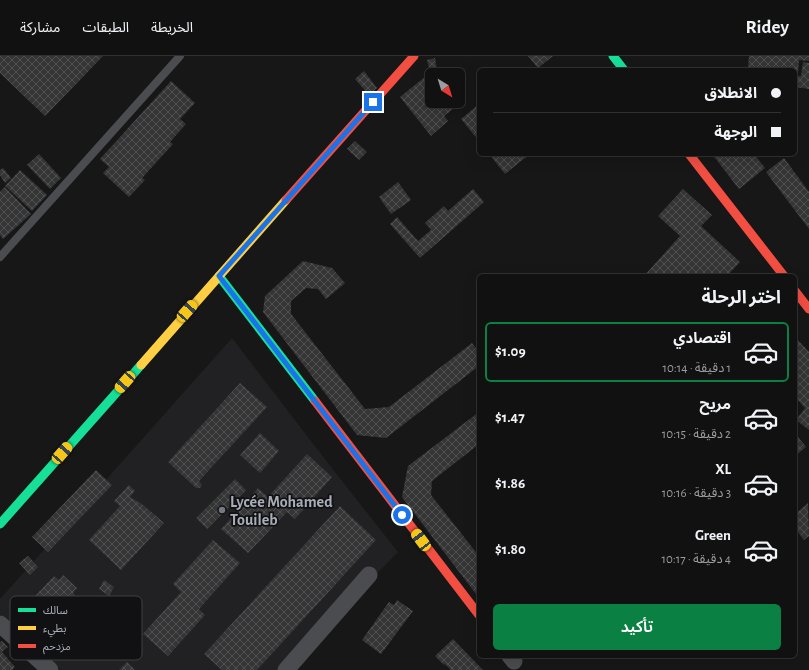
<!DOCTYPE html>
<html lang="ar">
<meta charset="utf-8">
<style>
:root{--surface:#111;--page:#1e1f1f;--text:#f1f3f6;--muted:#9c9d9f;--line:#303131;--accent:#0b8043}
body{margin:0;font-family:"Alegreya Sans","Noto Sans Arabic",sans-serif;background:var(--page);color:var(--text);direction:rtl;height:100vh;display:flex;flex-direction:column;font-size:15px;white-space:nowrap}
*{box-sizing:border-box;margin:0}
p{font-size:13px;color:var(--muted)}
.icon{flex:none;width:22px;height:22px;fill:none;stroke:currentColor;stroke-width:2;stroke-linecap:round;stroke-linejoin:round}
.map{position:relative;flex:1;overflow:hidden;direction:ltr}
.sheet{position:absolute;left:477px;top:218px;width:320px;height:384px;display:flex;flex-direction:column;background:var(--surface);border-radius:6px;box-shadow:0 4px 16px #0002,0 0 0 1px var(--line);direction:rtl}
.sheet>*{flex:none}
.banner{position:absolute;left:477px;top:12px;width:320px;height:88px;border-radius:6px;box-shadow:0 4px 16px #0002,0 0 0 1px var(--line);direction:rtl;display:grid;align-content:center;height:88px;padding:0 16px;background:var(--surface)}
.needle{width:26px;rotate:142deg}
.buttons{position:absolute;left:425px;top:12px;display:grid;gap:8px}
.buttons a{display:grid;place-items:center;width:40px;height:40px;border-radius:6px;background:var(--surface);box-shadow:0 4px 16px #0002,0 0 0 1px var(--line);font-size:20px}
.end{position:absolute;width:18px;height:18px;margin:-9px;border:5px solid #1a73e8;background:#fff;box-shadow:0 0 0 2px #fff}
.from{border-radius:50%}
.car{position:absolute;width:12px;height:24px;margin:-12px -6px;border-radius:5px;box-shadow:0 0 3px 1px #0007;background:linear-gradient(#f5c518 24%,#345 0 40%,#f5c518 0 76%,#345 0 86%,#f5c518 0)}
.banner b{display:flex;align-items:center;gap:14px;height:38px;font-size:15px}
.banner b+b{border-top:1px solid var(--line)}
.banner i{width:10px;height:10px;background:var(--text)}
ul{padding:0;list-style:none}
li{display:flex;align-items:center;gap:12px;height:60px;margin:0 8px 6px;padding:0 8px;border:2px solid transparent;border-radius:6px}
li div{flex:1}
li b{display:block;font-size:15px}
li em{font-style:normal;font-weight:600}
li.current{border-color:var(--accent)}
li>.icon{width:36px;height:36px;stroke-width:1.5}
h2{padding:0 16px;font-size:18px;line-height:48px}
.primary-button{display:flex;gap:8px;margin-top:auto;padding:8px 16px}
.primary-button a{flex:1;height:46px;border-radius:6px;background:var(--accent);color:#fff;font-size:16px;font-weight:600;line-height:46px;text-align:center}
header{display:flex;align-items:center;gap:24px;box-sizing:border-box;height:56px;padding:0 20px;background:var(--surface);border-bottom:1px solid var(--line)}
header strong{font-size:19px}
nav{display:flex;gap:22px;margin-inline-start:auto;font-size:14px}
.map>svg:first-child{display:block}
.built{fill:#212123}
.building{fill:url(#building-cross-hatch)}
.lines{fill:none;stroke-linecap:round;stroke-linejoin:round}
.lane{stroke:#4b4c50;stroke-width:8}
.street{stroke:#4b4c50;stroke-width:17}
.fast{stroke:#16e098;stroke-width:9}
.slow{stroke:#ffcf43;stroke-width:9}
.jam{stroke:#f24e42;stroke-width:9}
.route{stroke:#1a73e8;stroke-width:5}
.poi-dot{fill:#757880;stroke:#111113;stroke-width:1.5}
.labels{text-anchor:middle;stroke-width:3.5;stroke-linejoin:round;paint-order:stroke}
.poi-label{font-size:16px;font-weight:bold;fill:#a8adb8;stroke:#111113;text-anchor:start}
.key{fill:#111113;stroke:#3e4045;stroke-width:1}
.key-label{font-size:11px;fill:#a8adb8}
</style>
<header>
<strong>Ridey</strong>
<nav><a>الخريطة</a><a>الطبقات</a><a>مشاركة</a></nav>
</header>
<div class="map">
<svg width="809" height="614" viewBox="0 0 809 614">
<defs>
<pattern id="building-cross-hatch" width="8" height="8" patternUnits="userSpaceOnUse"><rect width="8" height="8" fill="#353536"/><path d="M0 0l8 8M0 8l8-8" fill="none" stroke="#4f5051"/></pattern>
</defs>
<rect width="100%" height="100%" fill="#171717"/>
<path class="built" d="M232,282L331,411L398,496L283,614H61L0,558V543Z"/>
<g class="building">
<path d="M0,0H103L45,60L0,17Z"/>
<path d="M528,0H553L538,12Z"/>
<path d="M749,0H809V5L799,4L798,17H795V14H774L748,11Z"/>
<path d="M435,2L437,14L430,16L427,4Z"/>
<path d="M803,6L809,7V33L795,31V20H801Z"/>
<path d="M364,15L377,32L369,39L355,23Z"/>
<path d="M426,20L432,28V45H446L453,53L444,60L448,65L431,80L400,41Z"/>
<path d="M171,25L195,47L180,63L186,68L170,86L173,88L142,122L145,124L129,141L103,117L109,111L100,103Z"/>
<path d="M479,48V85L461,63Z"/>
<path d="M355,85L367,96L359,104L347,93Z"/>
<path d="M39,98L61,122L50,133L27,109Z"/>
<path d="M489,98H530L505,118Z"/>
<path d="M712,98H754L765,112L739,133Z"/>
<path d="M784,102L809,136V173L766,116Z"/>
<path d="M3,112L11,122L5,127L0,119V114Z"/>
<path d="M20,114L47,139L32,155L5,130Z"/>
<path d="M398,126L411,144L391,158L379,141Z"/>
<path d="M5,131L31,158L3,183L0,179V136Z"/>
<path d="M473,133L484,146L420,202L390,168L397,161L418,185L431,174L425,167L444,150L448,155Z"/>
<path d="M683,133L712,159L701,170L740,206L727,220H644L680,180L658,160Z"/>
<path d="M303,205L332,212L345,227L326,243L318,233L306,232L291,245V258L365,353L389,351L472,287L479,297V310L386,382L357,379L263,256L265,240Z"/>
<path d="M798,284L809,296V374L796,364L805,352L795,341V287Z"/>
<path d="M240,327L267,351L199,425L202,429L200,432H196L168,406Z"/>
<path d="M479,356V388L432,425L431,439L479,500V542L402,441L408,410Z"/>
<path d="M260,377L279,395L260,417L240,399Z"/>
<path d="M795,377L806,391L795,400Z"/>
<path d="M307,398L332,421L295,463L287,456L248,497L221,473L258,432L268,441Z"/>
<path d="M96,414L112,429L48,496L32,481Z"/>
<path d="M235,423L246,434L207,473L196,462Z"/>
<path d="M129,429L135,435L130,441L142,448L164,467L121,514L89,484L120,450L114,445Z"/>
<path d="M808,447L809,480L804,484L795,472V458Z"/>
<path d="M340,450L376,484L257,614H222L204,598Z"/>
<path d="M213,484L240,507L199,553L205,559L168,600L143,578L181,536L173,528Z"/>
<path d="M28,500L38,511L30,519L19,507Z"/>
<path d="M63,519L77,532L73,537L76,541L69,549L64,545L58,553L62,556L55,563L52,560L39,571L22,554L54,520L59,524Z"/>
<path d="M104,524L114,531L109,540L99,533Z"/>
<path d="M397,544L413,555L381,598L362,584L389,546L394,549Z"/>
<path d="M453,583L483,614H451L445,608L444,609L435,600Z"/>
<path d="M2,585L8,591L2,596L15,611L12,614H0V586Z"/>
<path d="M524,600H557L555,602L526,603Z"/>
<path d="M127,606L135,614H119Z"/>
</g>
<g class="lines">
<path class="lane" d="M0,201L180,0"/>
<g class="street">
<path d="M0,568L50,614"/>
<path d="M510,600L514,605"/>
<path d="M286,614L369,519"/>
</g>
<g class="fast">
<path d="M613,0L624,14"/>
<path d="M219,220L315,345"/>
<path d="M0,468L141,309"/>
</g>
<path class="slow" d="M141,309L286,144"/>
<g class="jam">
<path d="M689,98L784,220"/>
<path d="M286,144L414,0"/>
<path d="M795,235L809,253"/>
<path d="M315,345L479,559"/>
</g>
</g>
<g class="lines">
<path class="route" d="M373,46L219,220L402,459"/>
</g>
<circle class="poi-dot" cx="222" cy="454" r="4"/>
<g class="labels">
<g class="poi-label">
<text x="230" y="451">Lycée Mohamed<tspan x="230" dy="18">Touileb</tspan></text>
</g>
</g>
<rect x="10" y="540" width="132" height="64" rx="6" class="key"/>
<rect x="18" y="552" width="18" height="4" fill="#16e098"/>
<rect x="18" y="570" width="18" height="4" fill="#ffcf43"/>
<rect x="18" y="588" width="18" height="4" fill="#f24e42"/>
<g class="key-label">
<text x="43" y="558">سالك</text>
<text x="43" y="576">بطيء</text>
<text x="43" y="594">مزدحم</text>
</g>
</svg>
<div class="buttons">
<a><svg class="needle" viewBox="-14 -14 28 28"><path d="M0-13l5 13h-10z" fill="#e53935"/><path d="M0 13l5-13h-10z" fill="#9c9d9f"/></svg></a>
</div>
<i class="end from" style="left:402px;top:459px"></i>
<i class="end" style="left:373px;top:46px"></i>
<i class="car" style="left:187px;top:255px;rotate:41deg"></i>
<i class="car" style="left:125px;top:326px;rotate:221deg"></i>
<i class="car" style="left:62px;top:397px;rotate:41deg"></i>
<i class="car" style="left:421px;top:484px;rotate:323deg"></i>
<div class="banner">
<b><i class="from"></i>الانطلاق</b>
<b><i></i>الوجهة</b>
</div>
<section class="sheet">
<h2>اختر الرحلة</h2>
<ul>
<li class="current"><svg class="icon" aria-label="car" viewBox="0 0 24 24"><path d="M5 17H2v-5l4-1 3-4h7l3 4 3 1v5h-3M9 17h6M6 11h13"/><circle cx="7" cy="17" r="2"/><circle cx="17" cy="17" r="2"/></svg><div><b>اقتصادي</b><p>1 دقيقة · 10:14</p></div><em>$1.09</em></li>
<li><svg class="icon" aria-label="car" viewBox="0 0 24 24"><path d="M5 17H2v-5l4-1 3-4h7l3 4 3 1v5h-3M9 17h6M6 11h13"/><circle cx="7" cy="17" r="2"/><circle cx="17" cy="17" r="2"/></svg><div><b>مريح</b><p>2 دقيقة · 10:15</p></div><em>$1.47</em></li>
<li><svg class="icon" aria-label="car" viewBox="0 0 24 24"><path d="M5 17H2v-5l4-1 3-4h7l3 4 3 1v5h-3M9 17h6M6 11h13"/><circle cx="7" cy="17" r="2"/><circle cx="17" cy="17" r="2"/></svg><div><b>XL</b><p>3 دقيقة · 10:16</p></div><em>$1.86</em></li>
<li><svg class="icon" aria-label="car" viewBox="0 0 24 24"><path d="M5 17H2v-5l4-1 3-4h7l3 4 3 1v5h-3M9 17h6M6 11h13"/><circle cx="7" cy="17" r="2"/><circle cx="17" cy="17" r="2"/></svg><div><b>Green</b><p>4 دقيقة · 10:17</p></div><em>$1.80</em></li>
</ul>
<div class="primary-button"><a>تأكيد</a></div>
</section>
</div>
